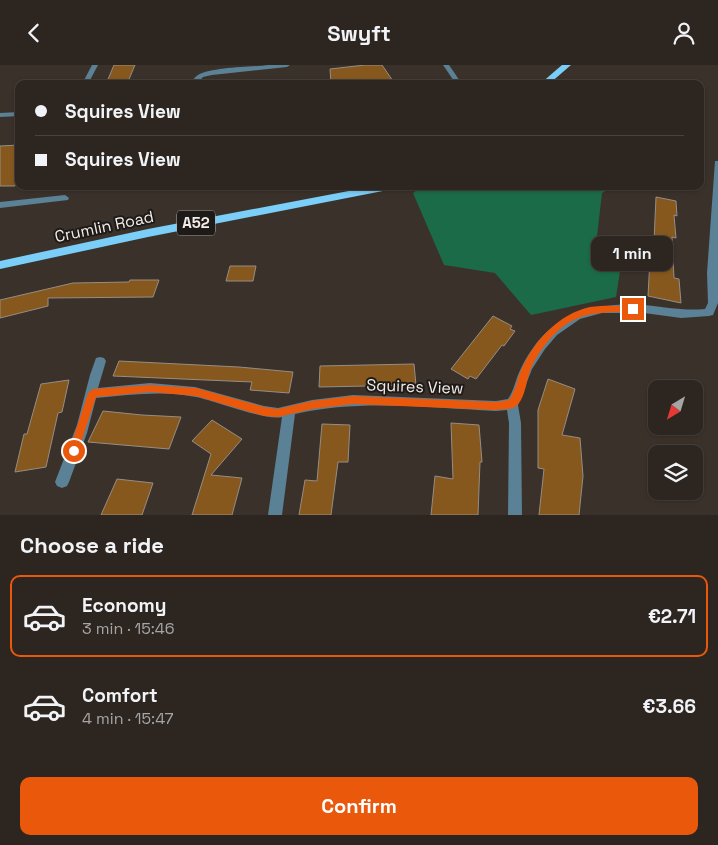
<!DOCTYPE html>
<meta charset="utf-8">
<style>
:root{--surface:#2c2520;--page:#342d29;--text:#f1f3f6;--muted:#a6a5a5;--line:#48423e;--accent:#ea580c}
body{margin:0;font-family:"Space Grotesk",sans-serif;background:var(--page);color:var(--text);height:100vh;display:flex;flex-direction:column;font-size:19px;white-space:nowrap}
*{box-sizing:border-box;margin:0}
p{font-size:16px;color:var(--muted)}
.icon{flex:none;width:28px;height:28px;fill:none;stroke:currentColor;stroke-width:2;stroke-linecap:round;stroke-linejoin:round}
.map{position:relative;height:450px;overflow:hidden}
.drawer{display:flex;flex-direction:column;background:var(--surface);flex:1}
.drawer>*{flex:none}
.top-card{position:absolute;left:15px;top:15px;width:689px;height:110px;border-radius:10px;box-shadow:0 1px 4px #0004,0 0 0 1px var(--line);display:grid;align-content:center;height:110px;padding:0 20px;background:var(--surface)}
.needle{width:32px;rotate:218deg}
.controls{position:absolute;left:648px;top:315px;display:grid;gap:10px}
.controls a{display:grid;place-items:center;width:55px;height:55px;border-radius:10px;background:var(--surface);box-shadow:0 1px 4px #0004,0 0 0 1px var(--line);font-size:25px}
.end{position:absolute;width:22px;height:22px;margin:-11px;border:6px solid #ea580c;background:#fff;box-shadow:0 0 0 2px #fff}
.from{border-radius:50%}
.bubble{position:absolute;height:35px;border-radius:10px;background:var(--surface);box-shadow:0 1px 4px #0004,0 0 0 1px var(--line);font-size:16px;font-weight:600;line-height:35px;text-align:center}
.top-card b{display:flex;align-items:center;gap:18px;height:48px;font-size:19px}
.top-card b+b{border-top:1px solid var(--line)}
.top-card i{width:12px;height:12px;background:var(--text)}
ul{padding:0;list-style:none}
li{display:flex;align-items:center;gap:15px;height:82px;margin:0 10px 8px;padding:0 10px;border:2px solid transparent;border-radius:10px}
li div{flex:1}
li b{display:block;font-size:19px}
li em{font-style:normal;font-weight:600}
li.active{border-color:var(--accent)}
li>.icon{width:45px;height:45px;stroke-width:1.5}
h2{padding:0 20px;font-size:22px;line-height:60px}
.button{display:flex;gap:10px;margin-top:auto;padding:10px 20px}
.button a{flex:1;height:58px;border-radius:10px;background:var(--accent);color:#fff;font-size:20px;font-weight:600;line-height:58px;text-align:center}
header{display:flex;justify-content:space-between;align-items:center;height:65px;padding:0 20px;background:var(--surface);font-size:22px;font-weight:600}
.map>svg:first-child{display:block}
.forest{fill:#1c6b48}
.building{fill:#87581e;stroke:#968d84}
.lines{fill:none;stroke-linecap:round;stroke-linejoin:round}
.minor{fill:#5a8195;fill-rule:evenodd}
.primary{fill:#7bcef8;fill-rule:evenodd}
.route{fill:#ea580c}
.labels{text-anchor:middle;stroke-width:4;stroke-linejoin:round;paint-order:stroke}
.shield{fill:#1e1a17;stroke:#b3aeaa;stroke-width:1}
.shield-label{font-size:15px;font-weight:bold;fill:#f3ede9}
.street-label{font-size:16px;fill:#f3ede9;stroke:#1e1a17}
</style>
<header><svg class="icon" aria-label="back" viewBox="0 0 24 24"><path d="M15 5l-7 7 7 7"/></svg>Swyft<svg class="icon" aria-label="person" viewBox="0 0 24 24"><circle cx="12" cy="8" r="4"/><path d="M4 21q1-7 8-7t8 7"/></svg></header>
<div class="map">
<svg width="718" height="450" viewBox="0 0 718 450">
<rect width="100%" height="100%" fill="#3a312b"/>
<path class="forest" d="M422,121H614L602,128L595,188L622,193L616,232L531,250L495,208L444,200L413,128Z"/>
<g class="building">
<path d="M114,0H135L127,19H106Z"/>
<path d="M365,0H382L395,19H331L330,4Z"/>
<path d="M19,80V114L15,121H0V81Z"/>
<path d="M656,132L676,136L677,151L674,150L676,173L672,172L674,213L679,214L681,238L648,231L651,175L654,176Z"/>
<path d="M230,201H256L253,216H226Z"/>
<path d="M130,215H159L153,232L48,233V241L0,253V235L73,218L129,217Z"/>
<path d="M493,251L512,261L510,264L515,266L504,281L502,280L476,314L470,311L468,314L451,304Z"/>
<path d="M119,296L239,302L293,307L289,328L250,325L252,317L113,311Z"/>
<path d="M414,299L416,320L319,322L320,301Z"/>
<path d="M548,314L575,324L562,370L580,373L583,411L579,450H539L544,404L538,403V345Z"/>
<path d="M69,315L62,347L58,348L46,402L15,407L24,369H27L41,319Z"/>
<path d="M103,346L142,350L181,352L169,384L88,377Z"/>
<path d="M212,355L242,374L211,410L242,413L232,450H192L211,389L192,376Z"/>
<path d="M451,358L479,360L482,397H480L478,450H431L435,411L453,414Z"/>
<path d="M322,359L350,360L348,397H338L331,450H299L305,415L317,416Z"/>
<path d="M117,414L153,418L142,450H101Z"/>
</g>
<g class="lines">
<g class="minor">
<path d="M92,0H98L88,19H82Z"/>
<path d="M269,0H290L287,2L212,10L203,12L197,19H191C192,15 195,12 198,10C212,2 252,2 269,0Z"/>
<path d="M443,0H449L462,19H456Z"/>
<path d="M19,47V51L0,52V48Z"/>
<path d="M715,96H718V238L713,250L709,251L681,253L644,248H602L580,254L557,270L545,284L532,304L518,340L521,358L522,450H508L509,358L507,345L496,346C429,343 360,334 295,349L282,450H268L282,352C265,356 216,336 196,332C163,325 129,330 96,333L87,368L69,417L67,421L62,423L57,421L55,417L77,360L90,310L96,293L100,292L104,293L106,296L98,323L150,318L195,322L264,341L278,343L312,335L353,330L496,336L508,334C513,327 515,318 518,310C522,300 527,291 533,283C559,245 601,237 645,240C666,242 683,246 705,244L708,238L707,208Z"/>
<path d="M65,130L69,133L68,135L0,143V137Z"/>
</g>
<g class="primary">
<path d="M562,0H571L549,19H540Z"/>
<path d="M375,121H398L393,124L148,172L0,204V196L148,164Z"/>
</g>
</g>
<path class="route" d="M633,241L637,244L633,247C612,247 590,246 572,256C554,265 537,288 530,306C526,317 525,335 515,342C511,345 501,344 496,345L353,339L312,344L278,352L264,351L196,331L150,327L96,332L77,390L74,391L69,386L88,328L93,324L150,320L196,323L264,342L278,344L312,336L353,331L496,337L509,335C516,325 517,314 522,303C535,275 559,249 590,242C603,240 619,241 633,241Z"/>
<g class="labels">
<rect class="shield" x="177" y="145.5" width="38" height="25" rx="4"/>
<g class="shield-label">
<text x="196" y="163">A52</text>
</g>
<g class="street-label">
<text transform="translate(104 161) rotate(-12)" y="6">Crumlin Road</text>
<text transform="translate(415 321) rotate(2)" y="6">Squires View</text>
</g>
</g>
</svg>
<div class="controls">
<a><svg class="needle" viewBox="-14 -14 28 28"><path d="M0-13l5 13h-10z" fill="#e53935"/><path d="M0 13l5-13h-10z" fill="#a6a5a5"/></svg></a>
<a><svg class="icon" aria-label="layers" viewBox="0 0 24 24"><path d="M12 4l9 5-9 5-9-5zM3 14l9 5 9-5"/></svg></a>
</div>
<i class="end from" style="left:74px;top:386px"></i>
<i class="end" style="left:633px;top:244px"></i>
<div class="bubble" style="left:591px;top:171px;width:82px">1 min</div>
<div class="top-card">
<b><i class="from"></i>Squires View</b>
<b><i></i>Squires View</b>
</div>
</div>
<section class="drawer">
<h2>Choose a ride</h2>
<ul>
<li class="active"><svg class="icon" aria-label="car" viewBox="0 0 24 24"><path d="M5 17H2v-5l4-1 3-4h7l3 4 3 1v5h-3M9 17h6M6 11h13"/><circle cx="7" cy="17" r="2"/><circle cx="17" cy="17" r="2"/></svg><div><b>Economy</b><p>3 min · 15:46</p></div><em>€2.71</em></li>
<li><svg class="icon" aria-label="car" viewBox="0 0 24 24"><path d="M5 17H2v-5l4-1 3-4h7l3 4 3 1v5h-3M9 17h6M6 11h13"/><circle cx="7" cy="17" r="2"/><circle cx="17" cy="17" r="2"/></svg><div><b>Comfort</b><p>4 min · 15:47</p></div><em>€3.66</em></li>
</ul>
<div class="button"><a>Confirm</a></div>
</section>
